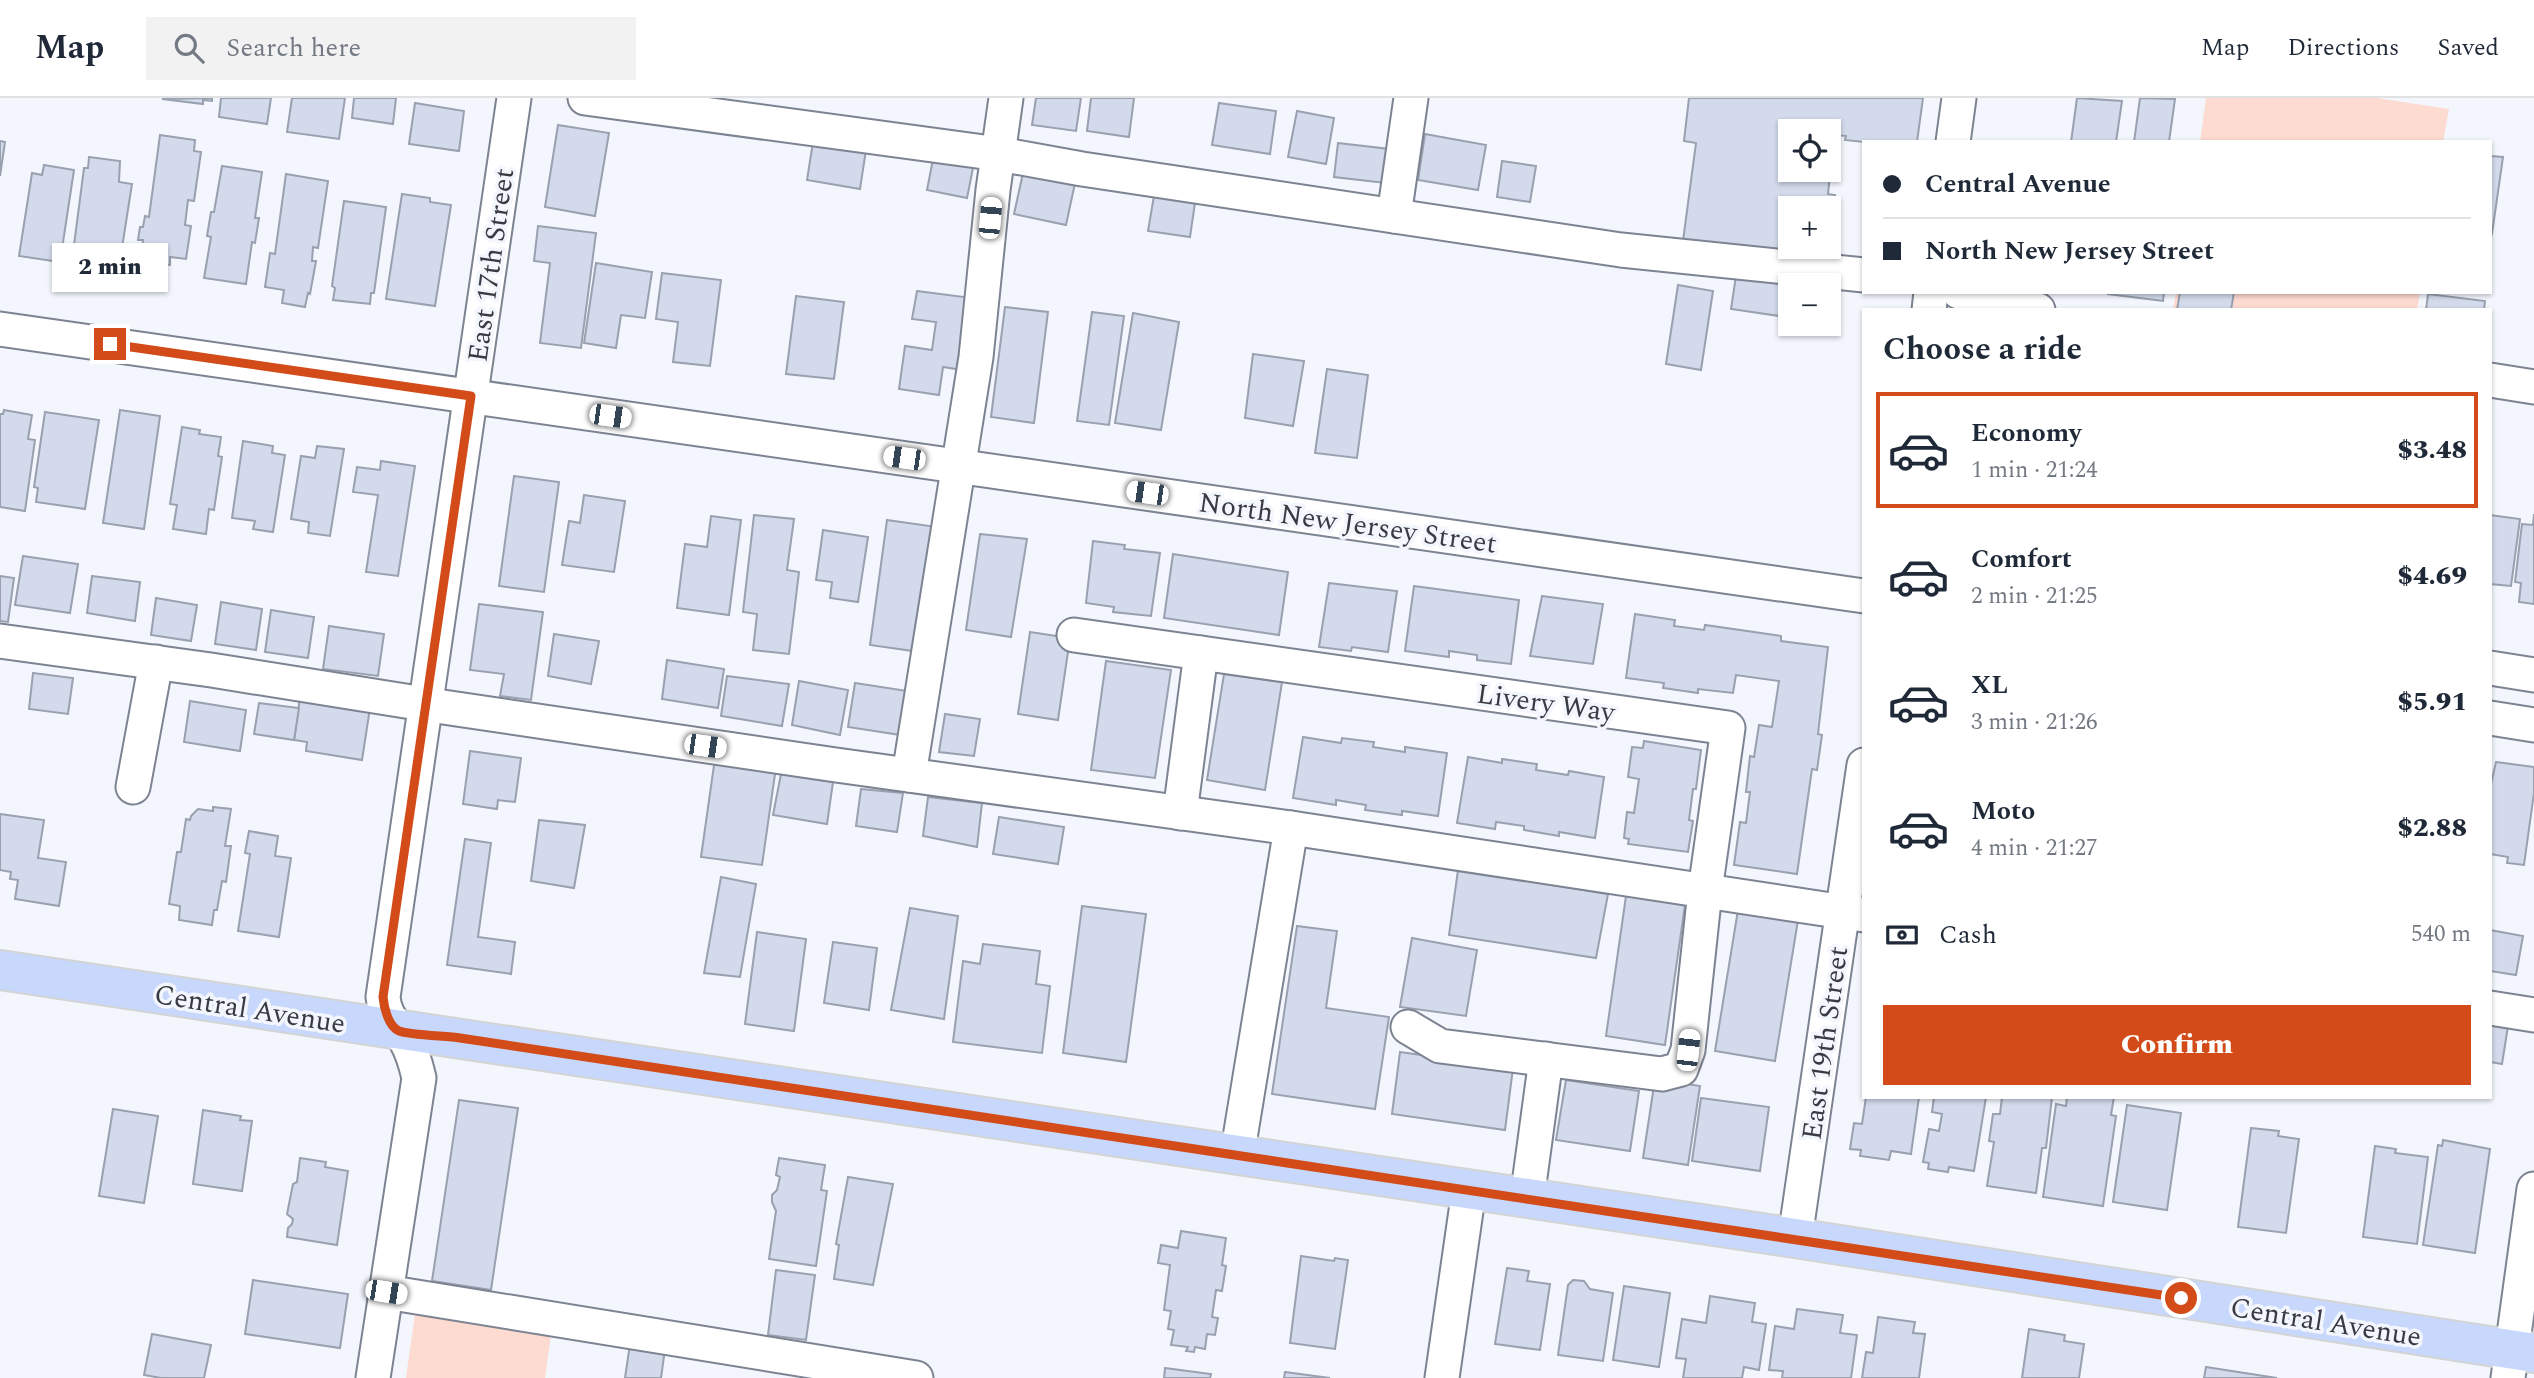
<!DOCTYPE html>
<meta charset="utf-8">
<style>
:root{--surface:#fff;--page:#f2f2f3;--text:#1f2937;--muted:#747a83;--line:#e0e1e3;--accent:#d24b19}
body{margin:0;font-family:Spectral,serif;background:var(--page);color:var(--text);height:100vh;display:flex;flex-direction:column;font-size:26px;white-space:nowrap}
*{box-sizing:border-box;margin:0}
p{font-size:23px;color:var(--muted)}
.icon{flex:none;width:38px;height:38px;fill:none;stroke:currentColor;stroke-width:2;stroke-linecap:round;stroke-linejoin:round}
.map{position:relative;flex:1;overflow:hidden}
.panel{position:absolute;left:1862px;top:210px;width:630px;height:791px;display:flex;flex-direction:column;background:var(--surface);border-radius:0px;box-shadow:0 2px 5px #0004}
.panel>*{flex:none}
.banner{position:absolute;left:1862px;top:42px;width:630px;height:154px;border-radius:0px;box-shadow:0 2px 5px #0004;display:grid;align-content:center;height:154px;padding:0 21px;background:var(--surface)}
.fabs{position:absolute;left:1778px;top:21px;display:grid;gap:14px}
.fabs a{display:grid;place-items:center;width:63px;height:63px;border-radius:0px;background:var(--surface);box-shadow:0 2px 5px #0004;font-size:35px}
.end{position:absolute;width:32px;height:32px;margin:-16px;border:9px solid #d24b19;background:#fff;box-shadow:0 0 0 4px #fff}
.from{border-radius:50%}
.bubble{position:absolute;height:49px;border-radius:0px;background:var(--surface);box-shadow:0 2px 5px #0004;font-size:23px;font-weight:800;line-height:49px;text-align:center}
.car{position:absolute;width:21px;height:42px;margin:-21px -10px;border-radius:9px;box-shadow:0 0 5px 2px #0007;background:linear-gradient(#fff 24%,#345 0 40%,#fff 0 76%,#345 0 86%,#fff 0)}
.banner b{display:flex;align-items:center;gap:24px;height:66px;font-size:26px}
.banner b+b{border-top:2px solid var(--line)}
.banner i{width:18px;height:18px;background:var(--text)}
ul{padding:0;list-style:none}
li{display:flex;align-items:center;gap:21px;height:116px;margin:0 14px 10px;padding:0 7px;border:4px solid transparent;border-radius:0px}
li div{flex:1}
li b{display:block;font-size:26px}
li em{font-style:normal;font-weight:800}
li.selected{border-color:var(--accent)}
li>.icon{width:63px;height:63px;stroke-width:1.5}
h2{padding:0 21px;font-size:32px;line-height:84px}
.pay{display:flex;align-items:center;gap:18px;height:77px;padding:0 21px;font-size:26px}
.pay p{margin-inline-start:auto}
.button{display:flex;gap:14px;margin-top:auto;padding:14px 21px}
.button a{flex:1;height:80px;border-radius:0px;background:var(--accent);color:#fff;font-size:28px;font-weight:800;line-height:80px;text-align:center}
header{display:flex;align-items:center;gap:42px;box-sizing:border-box;height:98px;padding:0 35px;background:var(--surface);border-bottom:2px solid var(--line)}
header strong{font-size:33px}
nav{display:flex;gap:38px;margin-inline-start:auto;font-size:24px}
.search{width:490px;height:63px;background:var(--page);display:flex;align-items:center;gap:18px;box-sizing:border-box;padding:0 24px;border-radius:0px;color:var(--muted);font-size:26px}
.map>svg:first-child{display:block}
.green{fill:#fddbd1}
.building{fill:#d2daeb;stroke:#99a0af;stroke-width:2}
.lines{fill:none;stroke-linecap:round;stroke-linejoin:round}
.minor-casing{stroke:#7c8391;stroke-width:37}
.major-casing{stroke:#d3d4d5;stroke-width:42}
.minor{stroke:#fff;stroke-width:33}
.major{stroke:#c7d8fc;stroke-width:38}
.route{stroke:#d24b19;stroke-width:9}
.labels{text-anchor:middle;stroke-width:7;stroke-linejoin:round;paint-order:stroke}
.street-label{font-size:28px;fill:#383b41;stroke:#f3f6fd}
</style>
<header>
<strong>Map</strong>
<div class="search"><svg class="icon" aria-label="search" viewBox="0 0 24 24"><circle cx="10" cy="10" r="6"/><path d="M15 15l6 6"/></svg>Search here</div>
<nav><a>Map</a><a>Directions</a><a>Saved</a></nav>
</header>
<div class="map">
<svg width="2534" height="1280" viewBox="0 0 2534 1280">
<rect width="100%" height="100%" fill="#f3f6fd"/>
<g class="green">
<path d="M2206,0H2377L2449,11L2443,44H2200Z"/>
<path d="M2176,194H2420L2417,212H2173Z"/>
<path d="M416,1209L552,1229L545,1280H406Z"/>
</g>
<g class="building">
<path d="M212,0V3L203,2V6L162,1Z"/>
<path d="M221,0H271L267,26L219,19Z"/>
<path d="M292,0H345L339,41L287,34Z"/>
<path d="M354,0H396L393,26L352,20Z"/>
<path d="M1036,0H1081L1076,33L1032,27Z"/>
<path d="M1091,0H1134L1129,39L1087,33Z"/>
<path d="M1689,0H1923L1917,44H1864L1845,42L1846,38L1829,36V33H1790V72H1822L1830,77L1828,96L1835,97L1829,144V110H1790V149H1828L1826,161L1683,143L1696,45L1684,43Z"/>
<path d="M2077,0L2122,3L2116,44H2071Z"/>
<path d="M2140,0L2175,1L2169,44H2134Z"/>
<path d="M415,5L464,13L459,53L409,46Z"/>
<path d="M1219,5L1276,13L1270,56L1212,47Z"/>
<path d="M1297,13L1334,20L1326,66L1288,59Z"/>
<path d="M558,27L609,35L595,118L545,109Z"/>
<path d="M1425,36L1486,47L1478,92L1418,82Z"/>
<path d="M160,37L195,42L194,53L201,54L194,103L188,102L185,127L191,128L186,161L170,159V167L144,164L145,157H141L143,142H138L140,129H143L145,118L149,119Z"/>
<path d="M0,43L5,44L0,78Z"/>
<path d="M813,44L866,52L860,91L807,82Z"/>
<path d="M1338,45L1398,52L1394,86L1334,79Z"/>
<path d="M934,56L974,65L967,100L927,92Z"/>
<path d="M2490,58L2503,59L2492,136L2490,135Z"/>
<path d="M89,59L120,63L119,84L132,86L121,156L109,154L107,167L75,162L77,152L74,147L84,70H88Z"/>
<path d="M1502,63L1536,68L1530,104L1497,99Z"/>
<path d="M44,67L74,72L60,164L19,158L32,75L42,77Z"/>
<path d="M222,68L262,74L255,120H259L255,145L252,144L246,186L204,180L211,139L207,138L211,114H214Z"/>
<path d="M1023,75L1075,85L1066,127L1014,116Z"/>
<path d="M286,76L328,83L318,150L313,149L312,163H316L310,196L308,195L305,209L282,205L284,192L265,189L270,155L275,156Z"/>
<path d="M1155,92L1196,98L1190,139L1148,133Z"/>
<path d="M402,96L430,100V104L451,107L435,208L386,201Z"/>
<path d="M344,103L386,109L374,195H371L370,206L333,202L335,190L332,188Z"/>
<path d="M538,128L596,135L581,250L540,245L550,165L534,163Z"/>
<path d="M596,165L652,174L645,220L621,217L616,250L584,245Z"/>
<path d="M1737,171L1792,178L1786,219L1731,211Z"/>
<path d="M662,175L721,182L710,268L673,264L678,224L656,221Z"/>
<path d="M1678,187L1713,193L1701,272L1666,266Z"/>
<path d="M917,193L972,200L962,272L943,269L939,297L899,291L905,248L932,252L936,224L912,221Z"/>
<path d="M2108,194H2164L2163,203L2108,196Z"/>
<path d="M2180,194H2234L2231,212H2177Z"/>
<path d="M2428,196L2485,203L2484,212H2426Z"/>
<path d="M796,198L844,204L834,281L786,276Z"/>
<path d="M1005,209L1048,214L1034,325L991,319Z"/>
<path d="M1092,214L1124,218L1109,327L1077,323Z"/>
<path d="M1133,215L1179,224L1161,332L1115,325Z"/>
<path d="M1253,256L1304,263L1293,328L1245,320Z"/>
<path d="M1327,271L1368,277L1357,360L1315,355Z"/>
<path d="M4,312L32,317L28,341L35,342L25,413L0,409V316H3Z"/>
<path d="M120,312L160,318L144,431L103,425Z"/>
<path d="M45,314L99,322L85,411L36,404L38,390L34,389Z"/>
<path d="M182,329L200,332L199,336L221,339L218,358L222,359L214,412L209,411L206,436L173,431L177,407L170,406Z"/>
<path d="M243,343L273,348L272,355L285,357L273,434L253,431L255,423L232,420Z"/>
<path d="M317,348L344,351L330,438L308,435L309,424L291,421L301,358L315,360Z"/>
<path d="M381,363L415,368L398,478L366,474L378,397L353,394L357,369L380,372Z"/>
<path d="M514,378L559,384L544,494L499,488Z"/>
<path d="M584,397L625,403L614,474L562,467L569,423L580,425Z"/>
<path d="M2534,416V506L2519,504L2521,485L2515,484L2522,426L2533,427Z"/>
<path d="M754,417L794,421L787,472L799,474L789,556L753,552L757,516L743,514Z"/>
<path d="M2490,417L2520,421L2511,488L2490,486Z"/>
<path d="M711,418L741,422L729,517L677,510L685,446L707,449Z"/>
<path d="M887,422L937,429L920,554L870,547Z"/>
<path d="M823,432L868,439L858,504L830,500L832,484L816,482Z"/>
<path d="M980,436L1027,441L1011,539L966,532Z"/>
<path d="M1093,443L1125,447L1124,451L1160,455L1151,518L1113,514L1114,509L1086,505Z"/>
<path d="M1173,456L1288,474L1279,537L1164,520Z"/>
<path d="M23,458L78,466L70,515L15,507Z"/>
<path d="M0,478L14,480L8,524L0,523Z"/>
<path d="M92,478L140,484L135,523L87,515Z"/>
<path d="M1329,485L1397,493L1388,554L1352,549L1351,553L1319,549Z"/>
<path d="M1414,488L1519,502L1511,566L1477,562V557L1449,553V559L1405,553Z"/>
<path d="M1542,498L1603,506L1593,566L1530,558Z"/>
<path d="M156,500L197,507L191,543L151,537Z"/>
<path d="M221,504L262,511L256,552L215,546Z"/>
<path d="M479,506L543,514L531,602L500,598L504,576L470,572Z"/>
<path d="M271,512L314,519L308,560L265,554Z"/>
<path d="M1635,516L1675,522L1674,528L1704,532L1705,527L1781,538V543L1828,549L1818,636L1822,637L1817,672L1812,671L1797,776L1734,767L1740,724L1746,725L1750,694H1746L1750,658L1754,659L1759,627L1772,629L1779,583L1736,577L1733,595L1698,591V595L1663,590L1664,585L1626,580Z"/>
<path d="M329,528L384,536L378,578L323,571Z"/>
<path d="M1030,534L1070,540L1058,622L1018,616Z"/>
<path d="M554,536L599,543L591,586L548,578Z"/>
<path d="M667,562L724,571L718,610L662,601Z"/>
<path d="M1106,563L1171,572L1155,680L1091,672Z"/>
<path d="M33,575L73,580L68,616L29,611Z"/>
<path d="M1224,576L1282,584L1265,692L1207,682Z"/>
<path d="M727,578L789,586L782,628L721,618Z"/>
<path d="M799,583L848,592L840,637L792,627Z"/>
<path d="M855,585L914,594L907,638L848,629Z"/>
<path d="M300,599L370,610L362,662L306,653L307,644L294,642Z"/>
<path d="M190,603L246,612L240,653L184,644Z"/>
<path d="M259,605L299,610L294,642L254,636Z"/>
<path d="M945,616L980,621L974,658L939,654Z"/>
<path d="M1303,639L1341,645L1342,640L1374,644L1373,649L1405,654V649L1447,655L1438,718L1402,713V717L1365,712L1366,707L1336,702V707L1293,700Z"/>
<path d="M1644,643L1701,652L1696,691H1693L1689,722L1693,723L1688,754L1628,746L1629,741L1624,740L1627,714L1634,715L1639,681L1628,679L1632,649L1643,650Z"/>
<path d="M470,653L521,660L515,704L498,702L497,711L463,706Z"/>
<path d="M1468,659L1502,665V661L1537,666L1536,672L1568,677L1569,673L1604,679L1595,740L1559,734V738L1524,732V728L1496,724L1495,731L1457,725Z"/>
<path d="M715,660L776,669L762,767L701,759Z"/>
<path d="M2496,664L2534,669V695L2524,767L2507,765L2508,759L2490,756V690Z"/>
<path d="M781,676L833,684L827,726L773,717Z"/>
<path d="M861,691L903,695L897,734L856,728Z"/>
<path d="M928,699L982,705L977,749L923,738Z"/>
<path d="M213,709L231,711L225,748H231L226,784L222,783L217,812H214L212,827L179,822L180,808L169,806L177,754H181L186,721L190,722L191,718L198,711L213,713Z"/>
<path d="M0,716L44,722L38,760L66,764L59,808L15,801L18,782L10,781L11,774L0,772Z"/>
<path d="M999,719L1064,729L1058,766L993,756Z"/>
<path d="M539,722L585,727L574,790L531,783Z"/>
<path d="M249,733L278,738L275,758L291,760L279,839L238,833L250,756L245,755Z"/>
<path d="M465,741L491,745L478,839L515,844L511,876L447,867Z"/>
<path d="M1458,772L1608,796L1596,860L1449,837Z"/>
<path d="M721,779L756,786L740,879L704,875Z"/>
<path d="M1626,798L1685,807L1665,947L1606,938Z"/>
<path d="M1082,808L1146,816L1126,964L1063,955Z"/>
<path d="M910,810L958,818L944,921L891,912Z"/>
<path d="M1738,812L1798,822L1775,963L1715,953Z"/>
<path d="M1297,828L1337,833L1326,910L1389,919L1375,1011L1272,996Z"/>
<path d="M2490,832L2523,838L2516,877L2490,873Z"/>
<path d="M757,834L806,841L794,933L745,926Z"/>
<path d="M1412,840L1477,852L1466,918L1400,909Z"/>
<path d="M833,844L877,850L869,912L824,905Z"/>
<path d="M983,846L1040,853L1036,886L1050,888L1042,955L953,944L963,863L980,866Z"/>
<path d="M2490,925L2508,928L2502,966L2490,964Z"/>
<path d="M1400,954L1513,970L1505,1032L1392,1016Z"/>
<path d="M1655,981L1700,988L1688,1067L1643,1060Z"/>
<path d="M1566,982L1639,993L1630,1053L1556,1042Z"/>
<path d="M1866,999H1919L1911,1056L1891,1053L1889,1062L1860,1058L1861,1052L1850,1051L1854,1025L1862,1026Z"/>
<path d="M1934,999H1986L1974,1073L1949,1069L1948,1074L1928,1071L1929,1065L1923,1064L1929,1031L1939,1033L1942,1016L1932,1014Z"/>
<path d="M2002,999H2052L2046,1050H2042L2036,1095L1987,1088L1994,1044L1989,1043L1993,1016H2000Z"/>
<path d="M2067,999H2114L2111,1017L2116,1018L2103,1108L2043,1099L2056,1006L2066,1008Z"/>
<path d="M1701,1000L1769,1009L1760,1073L1692,1063Z"/>
<path d="M459,1002L518,1010L491,1192L432,1183Z"/>
<path d="M2127,1007L2181,1015L2167,1112L2113,1104Z"/>
<path d="M113,1011L158,1018L144,1105L99,1098Z"/>
<path d="M203,1012L241,1018L240,1022L252,1023L242,1093L193,1086Z"/>
<path d="M2251,1030L2279,1033L2278,1038L2299,1041L2286,1135L2238,1129Z"/>
<path d="M2443,1042L2490,1051L2475,1155L2423,1147L2438,1047L2442,1048Z"/>
<path d="M2375,1048L2396,1051L2395,1055L2428,1059L2417,1146L2363,1139Z"/>
<path d="M300,1060L326,1064L325,1069L348,1073L337,1147L287,1139L288,1130L292,1126L293,1121L287,1116L293,1086L297,1084Z"/>
<path d="M779,1060L825,1067L821,1092L827,1093L816,1168L769,1161L776,1113L772,1104V1097L777,1092L780,1079L776,1077Z"/>
<path d="M848,1079L893,1086L873,1187L834,1181L839,1147L836,1146Z"/>
<path d="M1181,1133L1226,1140L1222,1167L1226,1168L1222,1193L1216,1192L1212,1219L1218,1220L1215,1237L1207,1236L1205,1251L1195,1249L1194,1254L1186,1253L1188,1249L1171,1247L1174,1232L1168,1231L1171,1213L1164,1212L1170,1167L1158,1165L1161,1147L1178,1150Z"/>
<path d="M1301,1158L1334,1163L1335,1160L1348,1162L1335,1251L1290,1245Z"/>
<path d="M1507,1170L1529,1173L1527,1183L1550,1186L1540,1252L1495,1246Z"/>
<path d="M776,1172L815,1177L806,1242L768,1237Z"/>
<path d="M253,1182L348,1196L340,1250L245,1236Z"/>
<path d="M1573,1182L1584,1183L1590,1191L1613,1195L1603,1263L1558,1257L1568,1187Z"/>
<path d="M1624,1188L1670,1195L1659,1269L1613,1262Z"/>
<path d="M1710,1198L1755,1205L1752,1224L1766,1226L1759,1272L1744,1269L1742,1280H1683L1686,1261L1676,1260L1682,1221L1706,1225Z"/>
<path d="M1797,1211L1843,1217L1840,1235L1857,1237L1851,1280H1782L1783,1273L1769,1272L1775,1228L1794,1231Z"/>
<path d="M1878,1219L1915,1224L1913,1235L1925,1236L1919,1280H1862L1866,1254L1873,1255Z"/>
<path d="M2029,1231L2065,1237L2064,1243L2084,1246L2079,1280H2022Z"/>
<path d="M152,1236L211,1247L204,1280H161L144,1277Z"/>
<path d="M630,1246L665,1251L661,1280H625Z"/>
<path d="M2206,1269L2277,1280H2204Z"/>
<path d="M1165,1270L1211,1276L1210,1280H1164Z"/>
<path d="M1285,1274L1330,1280H1284Z"/>
</g>
<g class="lines">
<defs>
<g id="minor">
<path d="M585,0L999,56L1082,71L1621,152L1864,177"/>
<path d="M1953,44L1959,0"/>
<path d="M1394,118L1411,0"/>
<path d="M1959,194L1982,203L2038,212"/>
<path d="M1929,212L1931,194"/>
<path d="M0,231L1864,498"/>
<path d="M2490,282L2534,289"/>
<path d="M1074,537L1728,630L1705,793L1688,952L1681,971L1662,976L1440,948L1408,929"/>
<path d="M0,543L211,572L443,609L836,667L1291,730L1864,817"/>
<path d="M2490,570L2534,577"/>
<path d="M2490,620L2534,627"/>
<path d="M909,677L976,259L993,92L1006,0"/>
<path d="M133,689L156,564"/>
<path d="M1180,715L1201,555"/>
<path d="M2490,910L2534,917"/>
<path d="M1237,1058L1291,730"/>
<path d="M1527,1101L1546,961"/>
<path d="M1795,1140L1864,667"/>
<path d="M386,1194L916,1280"/>
<path d="M373,1280L419,980C416,967 413,955 406,943C396,926 385,920 383,899L514,0"/>
<path d="M1442,1280L1469,1092"/>
<path d="M2508,1280L2534,1091"/>
</g>
<path id="major" d="M0,872L1795,1140L2534,1255"/>
</defs>
<use href="#minor" class="minor-casing"/>
<use href="#major" class="major-casing"/>
<use href="#minor" class="minor"/>
<use href="#major" class="major"/>
</g>
<g class="lines">
<path class="route" d="M110,246L471,298L383,899C384,909 388,928 399,933C410,937 446,938 460,940L2181,1200"/>
</g>
<g class="labels">
<g class="street-label">
<text transform="translate(490 167) rotate(-82)" y="10">East 17th Street</text>
<text transform="translate(1348 424) rotate(8)" y="10">North New Jersey Street</text>
<text transform="translate(1546 604) rotate(8)" y="10">Livery Way</text>
<text transform="translate(250 910) rotate(9)" y="10">Central Avenue</text>
<text transform="translate(1824 945) rotate(-82)" y="10">East 19th Street</text>
<text transform="translate(2326 1223) rotate(9)" y="10">Central Avenue</text>
</g>
</g>
</svg>
<div class="fabs">
<a><svg class="icon" aria-label="locate" viewBox="0 0 24 24"><circle cx="12" cy="12" r="6"/><path d="M12 2v4M12 18v4M2 12h4M18 12h4"/></svg></a>
<a>+</a>
<a>−</a>
</div>
<i class="end from" style="left:2181px;top:1200px"></i>
<i class="end" style="left:110px;top:246px"></i>
<div class="bubble" style="left:52px;top:145px;width:116px">2 min</div>
<i class="car" style="left:990px;top:120px;rotate:5deg"></i>
<i class="car" style="left:610px;top:318px;rotate:98deg"></i>
<i class="car" style="left:904px;top:360px;rotate:278deg"></i>
<i class="car" style="left:1147px;top:395px;rotate:278deg"></i>
<i class="car" style="left:705px;top:648px;rotate:98deg"></i>
<i class="car" style="left:1688px;top:952px;rotate:6deg"></i>
<i class="car" style="left:386px;top:1194px;rotate:99deg"></i>
<div class="banner">
<b><i class="from"></i>Central Avenue</b>
<b><i></i>North New Jersey Street</b>
</div>
<section class="panel">
<h2>Choose a ride</h2>
<ul>
<li class="selected"><svg class="icon" aria-label="car" viewBox="0 0 24 24"><path d="M5 17H2v-5l4-1 3-4h7l3 4 3 1v5h-3M9 17h6M6 11h13"/><circle cx="7" cy="17" r="2"/><circle cx="17" cy="17" r="2"/></svg><div><b>Economy</b><p>1 min · 21:24</p></div><em>$3.48</em></li>
<li><svg class="icon" aria-label="car" viewBox="0 0 24 24"><path d="M5 17H2v-5l4-1 3-4h7l3 4 3 1v5h-3M9 17h6M6 11h13"/><circle cx="7" cy="17" r="2"/><circle cx="17" cy="17" r="2"/></svg><div><b>Comfort</b><p>2 min · 21:25</p></div><em>$4.69</em></li>
<li><svg class="icon" aria-label="car" viewBox="0 0 24 24"><path d="M5 17H2v-5l4-1 3-4h7l3 4 3 1v5h-3M9 17h6M6 11h13"/><circle cx="7" cy="17" r="2"/><circle cx="17" cy="17" r="2"/></svg><div><b>XL</b><p>3 min · 21:26</p></div><em>$5.91</em></li>
<li><svg class="icon" aria-label="car" viewBox="0 0 24 24"><path d="M5 17H2v-5l4-1 3-4h7l3 4 3 1v5h-3M9 17h6M6 11h13"/><circle cx="7" cy="17" r="2"/><circle cx="17" cy="17" r="2"/></svg><div><b>Moto</b><p>4 min · 21:27</p></div><em>$2.88</em></li>
</ul>
<div class="pay"><svg class="icon" aria-label="cash" viewBox="0 0 24 24"><path d="M3 7h18v10H3z"/><circle cx="12" cy="12" r="2"/></svg>Cash<p>540 m</p></div>
<div class="button"><a>Confirm</a></div>
</section>
</div>
